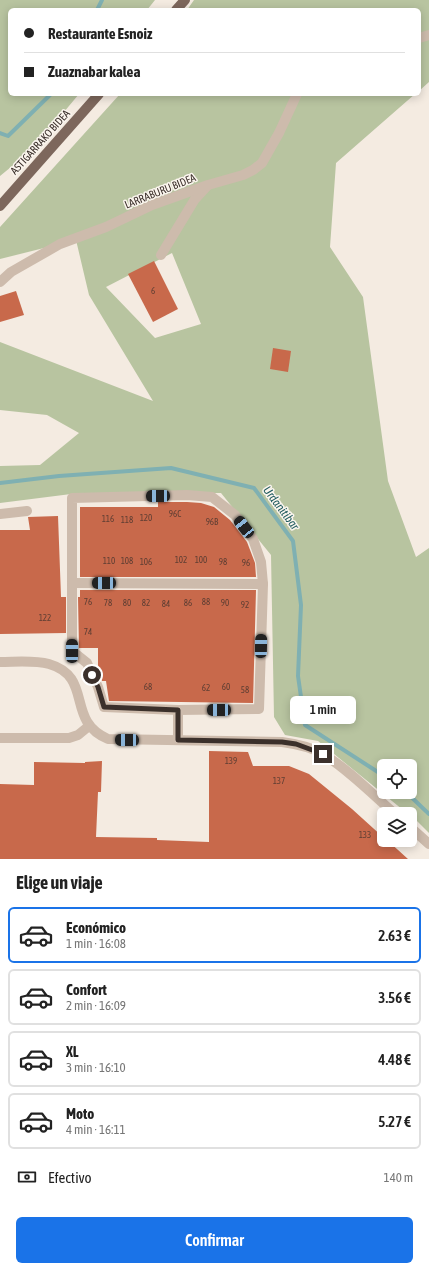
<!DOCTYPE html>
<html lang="es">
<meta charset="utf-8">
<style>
:root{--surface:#fff;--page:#f6f6f6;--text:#222;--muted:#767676;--line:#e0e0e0;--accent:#1a73e8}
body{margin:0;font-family:"Asap Condensed",sans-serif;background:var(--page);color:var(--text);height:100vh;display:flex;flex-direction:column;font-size:15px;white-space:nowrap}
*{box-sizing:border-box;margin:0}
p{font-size:13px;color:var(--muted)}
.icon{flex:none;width:22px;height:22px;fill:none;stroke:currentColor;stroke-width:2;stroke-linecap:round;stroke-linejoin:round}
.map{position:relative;height:859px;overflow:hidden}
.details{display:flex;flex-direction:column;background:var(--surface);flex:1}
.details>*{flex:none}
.hud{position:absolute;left:8px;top:8px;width:413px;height:88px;border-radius:6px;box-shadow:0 2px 10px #0003;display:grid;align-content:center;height:88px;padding:0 16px;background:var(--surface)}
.controls{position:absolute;left:377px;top:759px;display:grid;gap:8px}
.controls a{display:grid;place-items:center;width:40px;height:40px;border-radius:6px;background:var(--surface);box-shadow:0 2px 10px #0003;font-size:20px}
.end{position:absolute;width:18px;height:18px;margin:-9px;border:5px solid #3b302b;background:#fff;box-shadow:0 0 0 2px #fff}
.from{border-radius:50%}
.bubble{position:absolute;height:28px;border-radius:6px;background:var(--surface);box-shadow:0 2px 10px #0003;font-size:13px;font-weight:600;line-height:28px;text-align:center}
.car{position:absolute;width:12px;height:24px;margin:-12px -6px;border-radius:5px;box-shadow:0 0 3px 1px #0007;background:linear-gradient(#222 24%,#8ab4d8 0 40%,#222 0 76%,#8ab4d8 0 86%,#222 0)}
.hud b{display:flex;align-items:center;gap:14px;height:38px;font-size:15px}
.hud b+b{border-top:1px solid var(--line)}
.hud i{width:10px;height:10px;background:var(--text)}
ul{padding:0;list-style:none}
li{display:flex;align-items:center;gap:12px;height:56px;margin:0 8px 6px;padding:0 8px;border:2px solid var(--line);border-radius:6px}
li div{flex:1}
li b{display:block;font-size:15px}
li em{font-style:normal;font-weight:600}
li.current{border-color:var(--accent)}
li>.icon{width:36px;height:36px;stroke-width:1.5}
h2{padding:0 16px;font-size:18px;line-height:48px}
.pay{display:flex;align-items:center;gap:10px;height:44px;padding:0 16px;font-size:15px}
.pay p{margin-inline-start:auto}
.action{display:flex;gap:8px;margin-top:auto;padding:8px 16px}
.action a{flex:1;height:46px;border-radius:6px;background:var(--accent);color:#fff;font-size:16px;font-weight:600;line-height:46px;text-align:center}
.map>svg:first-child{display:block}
.green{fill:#b8c4a0;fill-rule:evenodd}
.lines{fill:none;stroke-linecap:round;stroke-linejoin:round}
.stream{stroke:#7fb0b2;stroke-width:4}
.building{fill:#c8694b}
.minor{stroke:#cdbbac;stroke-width:10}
.major{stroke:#7d675c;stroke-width:10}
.route{stroke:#3b302b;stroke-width:5}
.labels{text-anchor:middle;stroke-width:3;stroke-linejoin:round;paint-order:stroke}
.number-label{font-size:9px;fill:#5e3e33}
.street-label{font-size:11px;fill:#3b302b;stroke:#fbf5ee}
.water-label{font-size:12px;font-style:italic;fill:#1f5a5e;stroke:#fbf5ee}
</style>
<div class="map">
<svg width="429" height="859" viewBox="0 0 429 859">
<rect width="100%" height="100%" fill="#f4ebe1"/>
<g class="green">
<path d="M0,0H155L147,10H10V94H79L33,149L0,176Z"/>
<path d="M194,0H429V82L419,91V10H187Z"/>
<path d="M120,94H415L336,163L330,247L363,297L388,481L416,557L429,548V833L410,814H408L318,741L285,735L274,717L271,555L221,493H79L0,503V466L40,465L79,433L47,415L0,410V342L153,401L89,295L76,240L0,259V227ZM172,253L201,324L155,338L106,287ZM384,766H410V792H384Z"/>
</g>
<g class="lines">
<g class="stream">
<path d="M97,10L102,0"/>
<path d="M0,133L8,136L51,94"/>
<path d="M0,483L59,476L171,468L254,488L293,541L301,605L298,676L305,725L384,776"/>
<path d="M406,792L429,814"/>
</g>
</g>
<g class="building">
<path d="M154,261L178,309L153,322L128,274Z"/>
<path d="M16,291L24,315L0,322V296Z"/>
<path d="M273,348L291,351L288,372L270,369Z"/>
<path d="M158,502H187L201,503L214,507L230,520L247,542L255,563L256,577H80V507H158Z"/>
<path d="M58,516L61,597H66V633L0,634V530H30L28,517Z"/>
<path d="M80,590H256L253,703L109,701L106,681H102L98,672V648H79L78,597H80Z"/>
<path d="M209,751L248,752L253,766H289L309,774L352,809L384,838V840H387L408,859H0V784L34,785V762L85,763V762L102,761L101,792H98L96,837L157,838V840L209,842Z"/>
</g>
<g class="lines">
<g class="minor">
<path d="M419,38L429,35"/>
<path d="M161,255L195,199L207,186"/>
<path d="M0,282L11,272L60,244L106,227L152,205L208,185L243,175L253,170L262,163L279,133L297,94"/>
<path d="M187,495L212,497L235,515L253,539L261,562L263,584L259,709L178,710L104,707L98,687L87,663L72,651V498Z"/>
<path d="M0,514L27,511"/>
<path d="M72,583L263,584"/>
<path d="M0,662C16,662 34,660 49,664C94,677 65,721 108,739L282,742C297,744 311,747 323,754C348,769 373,795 395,814"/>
<path d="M178,710V740"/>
<path d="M0,738H69L78,735L89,726"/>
<path d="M410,827L429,844"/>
</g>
<g class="major">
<path d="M176,10L185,0"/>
<path d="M0,206L99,94"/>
</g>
</g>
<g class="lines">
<path class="route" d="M92,675L98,687L104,707L178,710V740L282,742L296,744L323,754"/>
</g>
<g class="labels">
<g class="number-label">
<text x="153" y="294">6</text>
<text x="175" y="517">96C</text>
<text x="146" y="521">120</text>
<text x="108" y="522">116</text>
<text x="127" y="523">118</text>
<text x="212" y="525">96B</text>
<text x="181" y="563">102</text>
<text x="201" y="563">100</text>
<text x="109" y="564">110</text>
<text x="127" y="564">108</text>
<text x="146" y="565">106</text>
<text x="223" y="565">98</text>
<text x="246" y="566">96</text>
<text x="88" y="605">76</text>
<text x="206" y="605">88</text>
<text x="108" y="606">78</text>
<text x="127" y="606">80</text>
<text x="146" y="606">82</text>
<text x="188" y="606">86</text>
<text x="225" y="606">90</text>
<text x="166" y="607">84</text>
<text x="245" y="608">92</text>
<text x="45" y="621">122</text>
<text x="88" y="635">74</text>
<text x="148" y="690">68</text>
<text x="226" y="690">60</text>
<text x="206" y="691">62</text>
<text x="245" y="693">58</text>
<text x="231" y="764">139</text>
<text x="279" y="784">137</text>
<text x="365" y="838">133</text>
</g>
<g class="street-label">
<text transform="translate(40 142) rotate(-48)" y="4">ASTIGARRAKO BIDEA</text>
<text transform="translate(160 191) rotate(-22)" y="4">LARRABURU BIDEA</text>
</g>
<g class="water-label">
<text transform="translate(281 508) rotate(53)" y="4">Urdanitibar</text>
</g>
</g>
</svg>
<div class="controls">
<a><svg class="icon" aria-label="locate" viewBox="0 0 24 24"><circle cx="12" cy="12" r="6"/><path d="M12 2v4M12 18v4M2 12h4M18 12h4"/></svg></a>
<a><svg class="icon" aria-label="layers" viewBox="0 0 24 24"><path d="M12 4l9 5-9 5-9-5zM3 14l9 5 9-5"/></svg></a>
</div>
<i class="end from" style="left:92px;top:675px"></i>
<i class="end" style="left:323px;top:754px"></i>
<div class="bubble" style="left:290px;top:696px;width:66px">1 min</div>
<i class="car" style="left:158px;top:496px;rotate:269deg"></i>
<i class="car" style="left:244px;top:527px;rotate:322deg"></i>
<i class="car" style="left:104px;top:583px;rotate:270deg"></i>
<i class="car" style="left:261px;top:646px;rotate:1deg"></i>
<i class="car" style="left:72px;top:651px;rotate:0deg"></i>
<i class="car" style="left:219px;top:710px;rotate:270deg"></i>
<i class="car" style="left:127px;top:740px;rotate:271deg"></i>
<div class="hud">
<b><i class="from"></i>Restaurante Esnoiz</b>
<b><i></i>Zuaznabar kalea</b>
</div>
</div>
<section class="details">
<h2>Elige un viaje</h2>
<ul>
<li class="current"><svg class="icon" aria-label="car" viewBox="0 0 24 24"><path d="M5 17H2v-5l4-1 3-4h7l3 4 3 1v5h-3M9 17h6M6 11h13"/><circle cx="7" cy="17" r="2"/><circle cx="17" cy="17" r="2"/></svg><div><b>Económico</b><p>1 min · 16:08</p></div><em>2.63 €</em></li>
<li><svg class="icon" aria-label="car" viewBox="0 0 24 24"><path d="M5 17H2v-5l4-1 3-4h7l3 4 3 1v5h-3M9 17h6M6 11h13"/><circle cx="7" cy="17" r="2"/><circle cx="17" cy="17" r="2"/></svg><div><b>Confort</b><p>2 min · 16:09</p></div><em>3.56 €</em></li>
<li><svg class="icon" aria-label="car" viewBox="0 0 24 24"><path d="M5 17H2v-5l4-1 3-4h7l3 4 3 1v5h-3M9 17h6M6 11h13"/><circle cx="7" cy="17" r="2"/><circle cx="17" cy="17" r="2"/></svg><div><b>XL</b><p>3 min · 16:10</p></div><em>4.48 €</em></li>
<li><svg class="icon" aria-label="car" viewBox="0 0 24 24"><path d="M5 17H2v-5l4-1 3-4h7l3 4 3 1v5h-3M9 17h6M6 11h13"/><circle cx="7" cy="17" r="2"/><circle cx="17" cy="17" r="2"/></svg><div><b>Moto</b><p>4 min · 16:11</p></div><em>5.27 €</em></li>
</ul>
<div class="pay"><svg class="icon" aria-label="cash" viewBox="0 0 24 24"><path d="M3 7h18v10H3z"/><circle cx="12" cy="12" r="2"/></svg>Efectivo<p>140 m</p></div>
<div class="action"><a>Confirmar</a></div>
</section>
